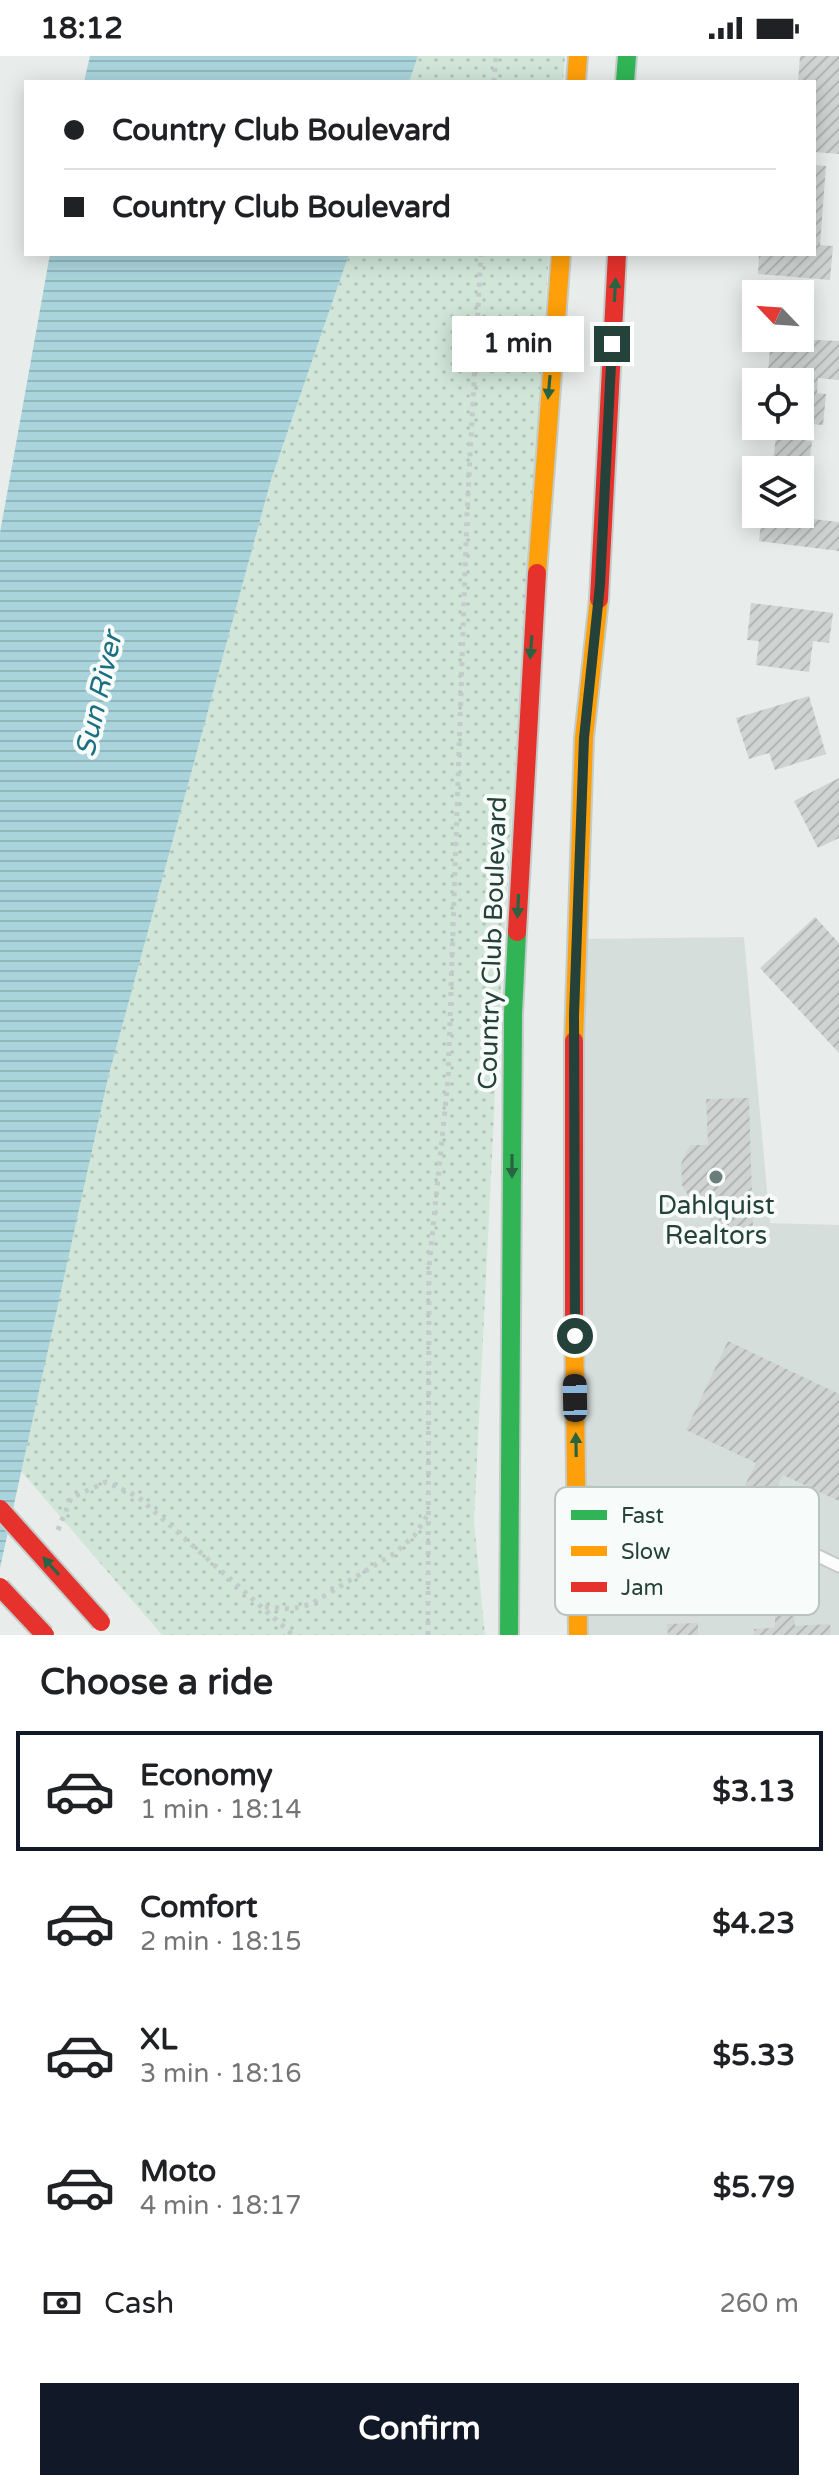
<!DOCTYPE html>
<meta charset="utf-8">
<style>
:root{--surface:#fff;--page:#f6f6f6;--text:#202124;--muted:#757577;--line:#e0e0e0;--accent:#111827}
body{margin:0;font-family:"Varela Round",sans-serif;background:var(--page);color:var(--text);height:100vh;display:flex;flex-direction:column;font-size:30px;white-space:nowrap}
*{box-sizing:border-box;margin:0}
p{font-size:26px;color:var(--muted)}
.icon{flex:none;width:44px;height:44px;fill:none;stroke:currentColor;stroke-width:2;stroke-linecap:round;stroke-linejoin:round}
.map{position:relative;height:1579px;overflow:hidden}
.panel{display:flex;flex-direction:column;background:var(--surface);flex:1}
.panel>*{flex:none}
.top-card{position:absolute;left:24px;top:24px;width:792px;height:176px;border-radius:0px;box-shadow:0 4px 20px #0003;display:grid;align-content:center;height:176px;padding:0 40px;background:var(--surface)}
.needle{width:52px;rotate:295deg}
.controls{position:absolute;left:742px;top:224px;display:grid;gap:16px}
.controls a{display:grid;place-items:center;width:72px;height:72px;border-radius:0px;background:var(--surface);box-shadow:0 4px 20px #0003;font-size:40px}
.end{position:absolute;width:36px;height:36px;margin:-18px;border:10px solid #24423a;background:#fff;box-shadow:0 0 0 4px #fff}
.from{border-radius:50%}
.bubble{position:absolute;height:56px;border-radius:0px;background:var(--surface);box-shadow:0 4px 20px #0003;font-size:26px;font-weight:700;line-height:56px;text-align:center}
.car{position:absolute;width:24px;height:48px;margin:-24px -12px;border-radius:10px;box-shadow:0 0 6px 2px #0007;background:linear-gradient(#222 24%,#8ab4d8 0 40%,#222 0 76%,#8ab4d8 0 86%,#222 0)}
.top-card b{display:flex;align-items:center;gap:28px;height:76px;font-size:30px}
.top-card b+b{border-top:2px solid var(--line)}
.top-card i{width:20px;height:20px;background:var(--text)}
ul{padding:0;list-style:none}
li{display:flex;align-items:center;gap:24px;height:120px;margin:0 16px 12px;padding:0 24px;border:4px solid transparent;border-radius:0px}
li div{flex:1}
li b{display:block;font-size:30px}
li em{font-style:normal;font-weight:700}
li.selected{border-color:var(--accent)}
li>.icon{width:72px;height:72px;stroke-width:1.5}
h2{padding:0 40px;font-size:36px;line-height:96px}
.pay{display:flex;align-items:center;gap:20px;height:88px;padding:0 40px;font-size:30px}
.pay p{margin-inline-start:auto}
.action{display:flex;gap:16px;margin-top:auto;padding:16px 40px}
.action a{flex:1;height:92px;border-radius:0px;background:var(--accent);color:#fff;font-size:32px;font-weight:700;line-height:92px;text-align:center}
.status{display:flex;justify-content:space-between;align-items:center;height:56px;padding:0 40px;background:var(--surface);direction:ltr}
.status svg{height:22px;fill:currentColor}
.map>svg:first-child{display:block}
.built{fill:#d6dedb}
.park{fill:url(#park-dots)}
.water{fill:url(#water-rules)}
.building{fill:url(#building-hatch)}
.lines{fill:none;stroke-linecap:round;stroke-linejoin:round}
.lane-casing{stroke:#c5cac8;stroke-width:15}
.fast-casing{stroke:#c3ccc9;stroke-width:22}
.slow-casing{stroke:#c3ccc9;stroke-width:22}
.jam-casing{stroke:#c3ccc9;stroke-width:22}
.path{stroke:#c3ccca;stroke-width:5;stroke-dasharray:4 6;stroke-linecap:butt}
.lane{stroke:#fcfcfc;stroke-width:11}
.fast{stroke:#30b455;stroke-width:18}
.slow{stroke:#ff9f0a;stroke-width:18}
.jam{stroke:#e5322d;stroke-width:18}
.jam-bridge-casing{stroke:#c3ccc9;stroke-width:22;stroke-linecap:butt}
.jam-bridge{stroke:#e5322d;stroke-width:18}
.oneway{fill:#286442}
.route{stroke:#24423a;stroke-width:10}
.poi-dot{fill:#697e78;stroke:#f7fbf9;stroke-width:3}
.labels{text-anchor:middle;stroke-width:8;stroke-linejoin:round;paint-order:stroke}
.street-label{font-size:26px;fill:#24423a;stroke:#f7fbf9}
.poi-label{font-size:26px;fill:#24423a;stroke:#f7fbf9}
.water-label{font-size:28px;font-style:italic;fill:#1c6f80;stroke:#f7fbf9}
.key{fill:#f7fbf9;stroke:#b8c4c0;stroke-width:2}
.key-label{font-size:22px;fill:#24423a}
</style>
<div class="status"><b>18:12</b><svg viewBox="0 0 49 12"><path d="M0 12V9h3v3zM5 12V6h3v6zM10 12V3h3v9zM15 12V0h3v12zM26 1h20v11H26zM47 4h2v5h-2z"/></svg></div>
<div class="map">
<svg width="839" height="1579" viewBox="0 0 839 1579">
<defs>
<pattern id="park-dots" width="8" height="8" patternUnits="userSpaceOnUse" patternTransform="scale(2)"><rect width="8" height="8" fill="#d1e6d8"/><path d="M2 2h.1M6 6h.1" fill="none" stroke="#b3c6ba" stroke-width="1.8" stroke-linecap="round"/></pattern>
<pattern id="water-rules" width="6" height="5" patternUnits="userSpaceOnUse" patternTransform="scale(2)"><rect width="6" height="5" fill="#a9d4db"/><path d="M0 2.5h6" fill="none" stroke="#91b7bd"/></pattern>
<pattern id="building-hatch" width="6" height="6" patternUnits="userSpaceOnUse" patternTransform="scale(2)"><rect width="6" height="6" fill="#cfd4d2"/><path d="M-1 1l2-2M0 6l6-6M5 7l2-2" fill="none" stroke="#b2b7b5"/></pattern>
</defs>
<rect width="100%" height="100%" fill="#e8edeb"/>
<path class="built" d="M744,881L770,1167L839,1169V1579H578L577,883Z"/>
<g class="park">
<path d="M418,0H565L563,26H409Z"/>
<path d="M349,198H549L498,977L474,1466L485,1579H162L21,1415L108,1022L271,424Z"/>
</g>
<g class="water">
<path d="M90,0H418L409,26H84Z"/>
<path d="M50,198H349L271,424L108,1022L0,1512V477Z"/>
</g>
<g class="building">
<path d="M800,0H839V98L814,96V26H798Z"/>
<path d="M814,109L826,110L820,189L833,190L830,224L758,218L759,198H814Z"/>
<path d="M771,282L839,285V324L818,322L817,337L826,338L823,369L800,367V326H767Z"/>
<path d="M776,381L812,385L803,462L839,466V495L759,485L762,458H800V414H767L768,405H773Z"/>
<path d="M751,547L833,557L829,587L813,585L809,616L756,609L759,585L747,584Z"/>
<path d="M809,640L826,698L775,714L769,697L749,703L736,662Z"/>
<path d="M839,722V782L818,792L794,745Z"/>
<path d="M815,861L839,887V997L760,912Z"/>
<path d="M749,1042L753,1173L711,1174L710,1145L692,1146L682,1129L681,1108L690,1089H708L706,1043Z"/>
<path d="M728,1285L839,1338V1445L783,1419L765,1455L739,1442L756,1407L686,1374Z"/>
<path d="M794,1555L795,1570L830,1568L831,1579H754V1573L775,1572V1557Z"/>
<path d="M698,1567V1579H668L667,1568Z"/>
</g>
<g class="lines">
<defs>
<path id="lane" d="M584,1437L694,1440L839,1510"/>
<g id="fast">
<path d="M625,26L627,0"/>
<path d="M509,1579L513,958L517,876"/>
</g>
<g id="slow">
<path d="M576,26L578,0"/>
<path d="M537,517L561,198"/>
<path d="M574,985L584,682L599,543"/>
<path d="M574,1260L578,1579"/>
</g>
<g id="jam">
<path d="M599,543L617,198"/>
<path d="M517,876L537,517"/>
<path d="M574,985V1260"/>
</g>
</defs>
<use href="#lane" class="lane-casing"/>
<use href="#fast" class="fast-casing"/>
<use href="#slow" class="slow-casing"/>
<use href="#jam" class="jam-casing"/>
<g class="path">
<path d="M494,26L496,0"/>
<path d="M58,1474L71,1442L106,1426L137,1440L293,1579"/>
<path d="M265,1551L292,1553L311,1548L395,1497L414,1480L427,1460"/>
<path d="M428,1579L429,1211L448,1024L467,457L481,198"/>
</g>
<use href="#lane" class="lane"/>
<use href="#fast" class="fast"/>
<use href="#slow" class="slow"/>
<use href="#jam" class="jam"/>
<defs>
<g id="jam-bridge">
<path d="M0,1453L101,1566"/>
<path d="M0,1531L45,1579"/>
</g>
</defs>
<use href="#jam-bridge" class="jam-bridge-casing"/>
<use href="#jam-bridge" class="jam-bridge"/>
</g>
<defs><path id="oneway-solid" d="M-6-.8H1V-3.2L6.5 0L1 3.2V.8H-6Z" transform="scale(2)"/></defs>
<g class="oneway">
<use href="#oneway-solid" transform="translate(615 234) rotate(-87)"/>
<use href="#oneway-solid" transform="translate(549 331) rotate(95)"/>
<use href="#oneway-solid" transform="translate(531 591) rotate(94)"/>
<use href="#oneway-solid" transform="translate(518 850) rotate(93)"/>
<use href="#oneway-solid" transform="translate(512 1110) rotate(90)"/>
<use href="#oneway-solid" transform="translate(576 1389) rotate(-91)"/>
<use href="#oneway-solid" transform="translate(51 1510) rotate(-132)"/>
</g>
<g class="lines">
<path class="route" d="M575,1280L574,959L584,682L600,529L612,288"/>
</g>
<circle class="poi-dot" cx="716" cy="1121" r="8"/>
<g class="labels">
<g class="street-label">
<text transform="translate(492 887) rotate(-88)" y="9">Country Club Boulevard</text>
</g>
<g class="poi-label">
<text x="716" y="1158">Dahlquist<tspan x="716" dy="30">Realtors</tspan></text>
</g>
<g class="water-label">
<text transform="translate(98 638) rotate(-77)" y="10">Sun River</text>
</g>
</g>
<rect x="555" y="1431" width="264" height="128" rx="12" class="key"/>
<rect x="571" y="1454" width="36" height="10" fill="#30b455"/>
<rect x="571" y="1490" width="36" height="10" fill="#ff9f0a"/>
<rect x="571" y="1526" width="36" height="10" fill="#e5322d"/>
<g class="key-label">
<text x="621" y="1467">Fast</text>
<text x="621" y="1503">Slow</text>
<text x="621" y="1539">Jam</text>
</g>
</svg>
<div class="controls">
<a><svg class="needle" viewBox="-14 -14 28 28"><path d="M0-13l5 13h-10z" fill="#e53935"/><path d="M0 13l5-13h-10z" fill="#757577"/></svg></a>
<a><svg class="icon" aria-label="locate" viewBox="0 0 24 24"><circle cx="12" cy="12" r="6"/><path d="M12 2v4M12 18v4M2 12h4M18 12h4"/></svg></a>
<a><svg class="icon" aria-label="layers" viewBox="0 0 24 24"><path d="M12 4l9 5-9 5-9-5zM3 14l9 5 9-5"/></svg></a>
</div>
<i class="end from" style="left:575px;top:1280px"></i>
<i class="end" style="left:612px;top:288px"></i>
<div class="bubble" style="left:452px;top:260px;width:132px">1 min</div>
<i class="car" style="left:575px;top:1342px;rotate:359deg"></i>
<div class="top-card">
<b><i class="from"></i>Country Club Boulevard</b>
<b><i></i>Country Club Boulevard</b>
</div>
</div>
<section class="panel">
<h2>Choose a ride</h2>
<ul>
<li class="selected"><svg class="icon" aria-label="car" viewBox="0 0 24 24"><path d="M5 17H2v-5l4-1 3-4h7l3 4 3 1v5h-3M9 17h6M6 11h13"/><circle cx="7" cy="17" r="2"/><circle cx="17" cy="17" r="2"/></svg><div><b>Economy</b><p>1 min · 18:14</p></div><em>$3.13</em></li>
<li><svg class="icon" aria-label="car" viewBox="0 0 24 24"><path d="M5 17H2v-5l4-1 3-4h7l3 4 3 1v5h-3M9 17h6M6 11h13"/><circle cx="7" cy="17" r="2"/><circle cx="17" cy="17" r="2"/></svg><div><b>Comfort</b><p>2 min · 18:15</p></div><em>$4.23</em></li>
<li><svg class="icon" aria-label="car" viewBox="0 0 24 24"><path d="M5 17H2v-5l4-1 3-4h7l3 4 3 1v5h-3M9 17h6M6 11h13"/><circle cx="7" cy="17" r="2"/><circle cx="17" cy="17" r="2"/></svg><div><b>XL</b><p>3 min · 18:16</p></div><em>$5.33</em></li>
<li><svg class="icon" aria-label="car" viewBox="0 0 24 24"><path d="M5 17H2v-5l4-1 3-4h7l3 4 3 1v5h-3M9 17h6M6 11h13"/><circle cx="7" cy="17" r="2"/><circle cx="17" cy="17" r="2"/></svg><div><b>Moto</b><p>4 min · 18:17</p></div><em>$5.79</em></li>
</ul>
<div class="pay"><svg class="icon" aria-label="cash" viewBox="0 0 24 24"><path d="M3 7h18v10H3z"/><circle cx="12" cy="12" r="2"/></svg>Cash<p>260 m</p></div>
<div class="action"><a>Confirm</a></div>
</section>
